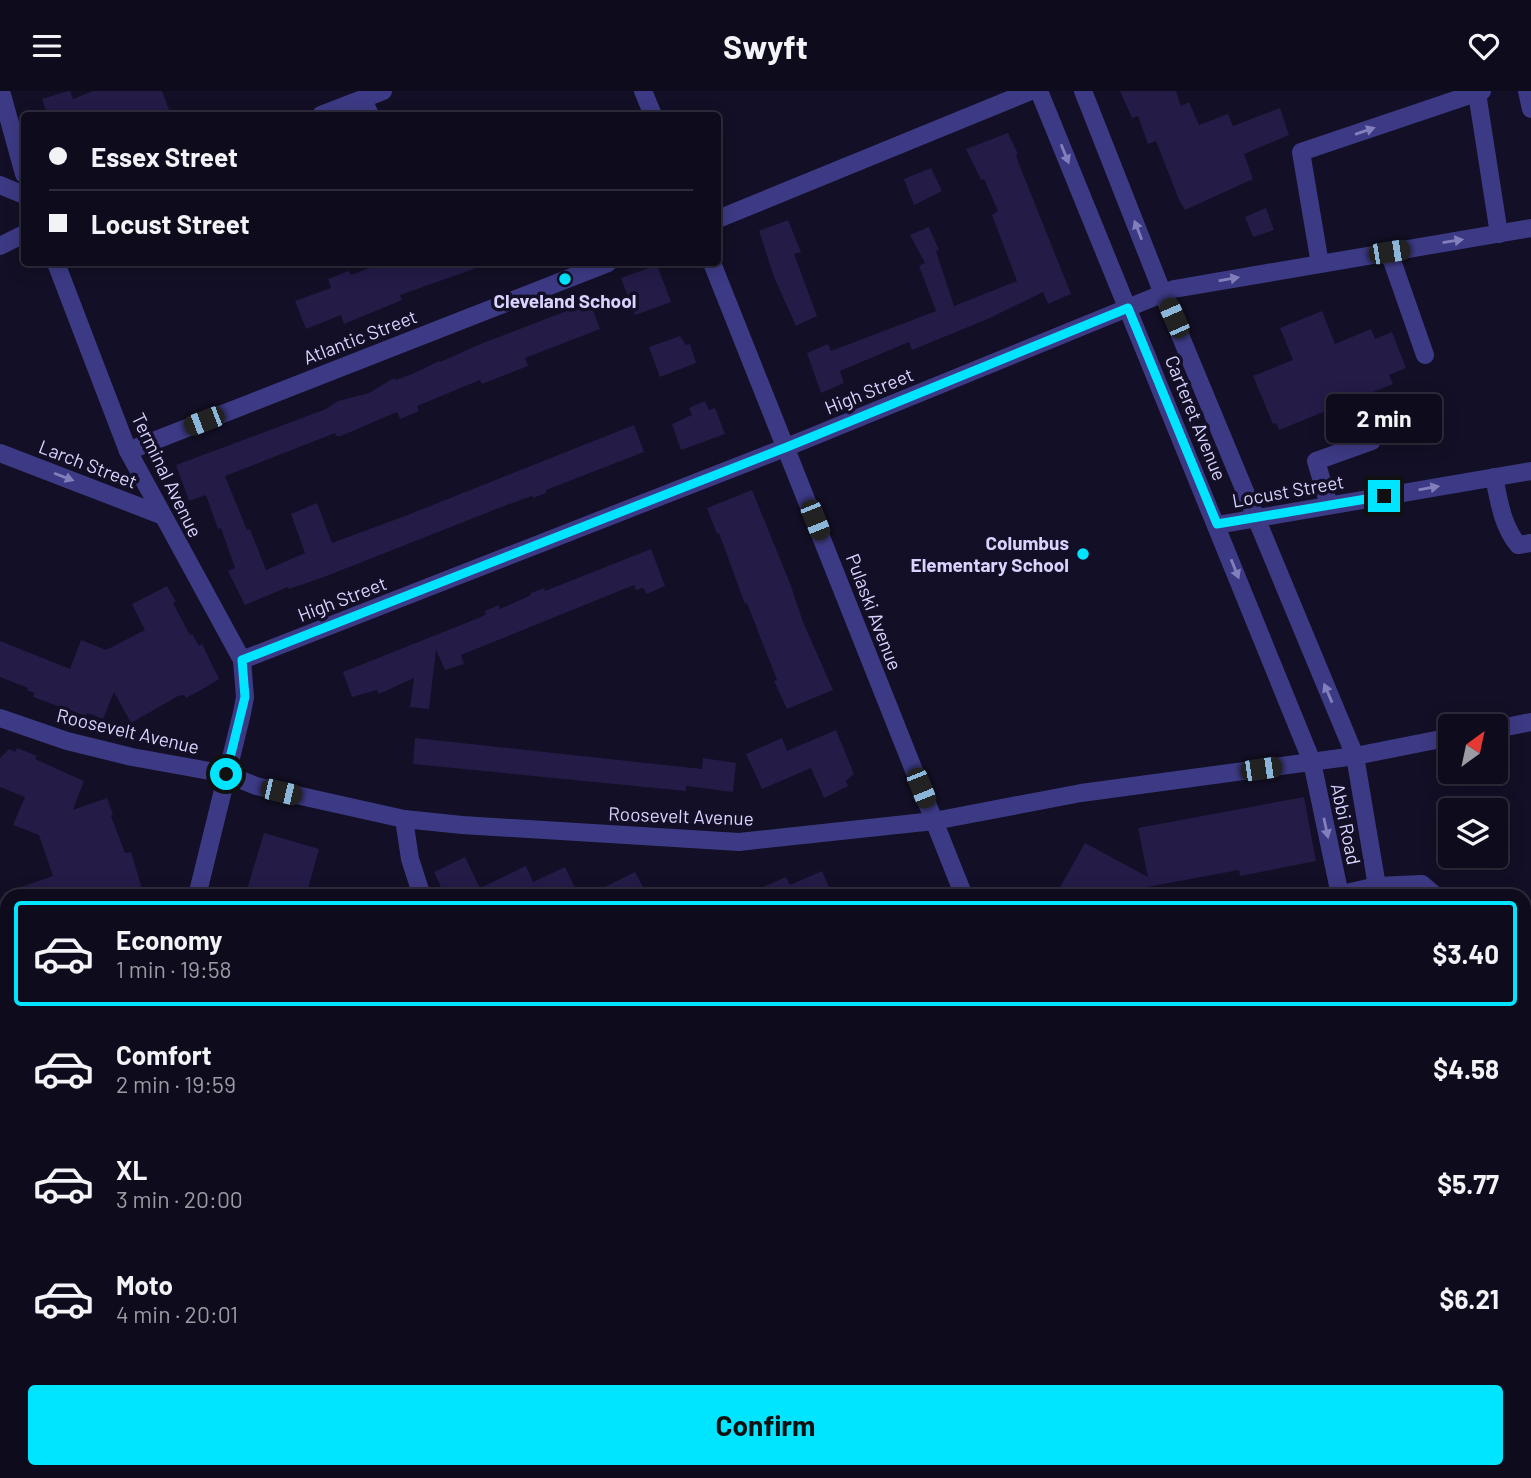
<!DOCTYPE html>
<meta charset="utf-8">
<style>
:root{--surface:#0e0b1c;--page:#1c1929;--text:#f1f3f6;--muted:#9b9ba3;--line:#2e2b3b;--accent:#00e5ff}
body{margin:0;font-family:Barlow,sans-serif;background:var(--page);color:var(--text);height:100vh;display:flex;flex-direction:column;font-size:26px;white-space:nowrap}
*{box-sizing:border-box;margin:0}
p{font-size:23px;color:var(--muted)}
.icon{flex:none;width:38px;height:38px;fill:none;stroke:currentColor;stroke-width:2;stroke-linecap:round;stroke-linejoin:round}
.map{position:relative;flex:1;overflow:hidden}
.sheet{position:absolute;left:0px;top:798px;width:1531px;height:590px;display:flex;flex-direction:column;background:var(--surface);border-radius:21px 21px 0 0;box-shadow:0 4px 18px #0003,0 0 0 2px var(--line)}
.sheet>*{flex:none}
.guide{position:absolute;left:21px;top:21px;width:700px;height:154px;border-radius:7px;box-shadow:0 4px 18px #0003,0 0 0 2px var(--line);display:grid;align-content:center;height:154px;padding:0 28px;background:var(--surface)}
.needle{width:46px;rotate:33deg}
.controls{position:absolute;left:1438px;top:623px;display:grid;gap:14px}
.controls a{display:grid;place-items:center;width:70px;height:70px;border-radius:7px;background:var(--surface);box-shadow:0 4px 18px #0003,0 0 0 2px var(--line);font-size:35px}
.end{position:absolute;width:32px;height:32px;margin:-16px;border:9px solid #00e5ff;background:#111;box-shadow:0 0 0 4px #111}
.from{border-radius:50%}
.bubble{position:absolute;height:49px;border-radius:7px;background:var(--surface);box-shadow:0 4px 18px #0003,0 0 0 2px var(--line);font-size:23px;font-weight:700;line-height:49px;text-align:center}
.car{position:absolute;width:21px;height:42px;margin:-21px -10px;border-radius:9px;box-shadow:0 0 5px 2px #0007;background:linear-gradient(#222 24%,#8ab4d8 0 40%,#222 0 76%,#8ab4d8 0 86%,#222 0)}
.guide b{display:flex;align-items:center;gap:24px;height:66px;font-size:26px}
.guide b+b{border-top:2px solid var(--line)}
.guide i{width:18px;height:18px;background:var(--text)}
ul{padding:12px 0 0;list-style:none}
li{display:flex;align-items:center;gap:21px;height:105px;margin:0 14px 10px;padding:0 14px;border:4px solid transparent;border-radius:7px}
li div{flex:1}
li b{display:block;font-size:26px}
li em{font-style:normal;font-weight:700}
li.current{border-color:var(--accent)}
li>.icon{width:63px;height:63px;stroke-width:1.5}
.primary-button{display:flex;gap:14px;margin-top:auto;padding:14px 28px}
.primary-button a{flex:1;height:80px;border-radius:7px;background:var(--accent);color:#111;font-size:28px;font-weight:700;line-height:80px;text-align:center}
header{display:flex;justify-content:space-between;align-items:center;height:91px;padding:0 28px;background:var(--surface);font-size:32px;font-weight:700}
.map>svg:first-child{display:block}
.building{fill:#241b47}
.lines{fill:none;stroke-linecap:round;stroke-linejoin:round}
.minor{stroke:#3d3a85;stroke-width:18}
.major{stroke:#c25bff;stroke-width:18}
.oneway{fill:#837fbc}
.route{stroke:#00e5ff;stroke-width:9}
.poi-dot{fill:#00e5ff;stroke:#130f26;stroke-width:2.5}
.labels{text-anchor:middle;stroke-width:7;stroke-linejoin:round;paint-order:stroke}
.poi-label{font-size:19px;font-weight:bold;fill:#d9d4ff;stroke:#130f26}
.street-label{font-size:19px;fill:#d9d4ff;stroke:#130f26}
</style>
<header><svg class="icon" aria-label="menu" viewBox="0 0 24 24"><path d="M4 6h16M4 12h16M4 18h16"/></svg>Swyft<svg class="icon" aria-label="heart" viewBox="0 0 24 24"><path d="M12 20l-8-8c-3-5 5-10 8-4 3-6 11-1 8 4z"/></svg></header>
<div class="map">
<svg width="1531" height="1387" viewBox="0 0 1531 1387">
<rect width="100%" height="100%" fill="#130f26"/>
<g class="building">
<path d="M68,0H70L73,8L93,0H162L171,24H34L46,19L42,8Z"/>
<path d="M1120,0H1176L1181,15L1189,11L1199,34L1228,23L1233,35L1280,17L1289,44L1244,63L1253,88L1185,119L1179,109L1156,50L1148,53L1138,25L1132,27Z"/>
<path d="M1008,42L1018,63L1016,64L1019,73L1071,203L1048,213L1043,201L990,227L912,259L909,251L840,280L844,292L821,302L807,262L828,253L831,260L936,220L919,175L925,172L910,144L929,136L939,159L936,160L954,215L1017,190L992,124L998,120L984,88L981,89L966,58Z"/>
<path d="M931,77L942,100L914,114L904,88Z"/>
<path d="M1266,117L1274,139L1253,146L1245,126Z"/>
<path d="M788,129L801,161L794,163L817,225L796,235L774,186L759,140Z"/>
<path d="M383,172H484L485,174L400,204L402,209L344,233L341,224L306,238L295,210L331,197L328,188L349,180L351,184Z"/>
<path d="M657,174L671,211L635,224L621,187Z"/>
<path d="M590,211L600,238L525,267L528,275L482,293L480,289L417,315L419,320L400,328L397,321L341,345H336L335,342L225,385L247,439L250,438L266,479L305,462L291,423L317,412L332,452L405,425L634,334L644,361L546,399V402L533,407L532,405L504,415L324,486L289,498L288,496L245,514L228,480L235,477L221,437L218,438L206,404L189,410L176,374L326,318L338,310L369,302L394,287L396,289L412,283L439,270L440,271L483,252Z"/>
<path d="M1322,220L1335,253L1371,238L1375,248L1392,241L1406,277L1389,284L1393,293L1279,339L1276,332L1273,333L1253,285L1293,269L1280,237Z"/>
<path d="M680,245L686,254L690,253L696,272L660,286L649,256Z"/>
<path d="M705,310L709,319L715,317L725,343L681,359L672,333L692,324L689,317Z"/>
<path d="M752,399L791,495L803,531L833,599L787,618L774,590L777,589L747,512L745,513L719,442L717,443L707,417Z"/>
<path d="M651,458L665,495L647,503L643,497L636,499L634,494L461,564L464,573L445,579L436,559L429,618L410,616L414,587L379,603L377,599L352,606L343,581L481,526L486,523L485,520L499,514L500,518L531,504V502L544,497L545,500Z"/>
<path d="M167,495L176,511L173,512L190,544L192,543L199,555L202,553L219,588L201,599L186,607L184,604L178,605L131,632L114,601L103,628L87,622L86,625L33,606L34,602L27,599L28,597L0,586V550L70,578L81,549L106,559L145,539L132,513Z"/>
<path d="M836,639L854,683L846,690L848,695L824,707L811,677L762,698L746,663L782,647L787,660Z"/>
<path d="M415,647L702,678L703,667L736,672L733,701L686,695V700L413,673Z"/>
<path d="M17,657L37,665L35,668L84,690L73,719L107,707L113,723L111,725L125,762L131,761L142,798L122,805H4V802L53,785L39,744L13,734L25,706L0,696V667L9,658L15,661Z"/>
<path d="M1304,706L1316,770L1240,785L1239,779L1131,799L1128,805H1055L1085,752L1148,786L1138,737Z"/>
<path d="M264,742L319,758L306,805H245Z"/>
<path d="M465,766L480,797L526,775L533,791L565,776L579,805H445L434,781Z"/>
<path d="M822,780L833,805H743L786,786L790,794Z"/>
<path d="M635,781L648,805H587Z"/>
</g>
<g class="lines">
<g class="minor">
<path d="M1,0L24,83"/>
<path d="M643,0L653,24"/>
<path d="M1039,0L1312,671L1340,804"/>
<path d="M1083,0L1163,203L1355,665L1377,795"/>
<path d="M1527,0L1531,18"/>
<path d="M1477,2L1499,143"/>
<path d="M363,8L370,24"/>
<path d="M321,24L383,0"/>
<path d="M0,94L24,104"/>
<path d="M718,128L1031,0"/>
<path d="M0,155L24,143"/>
<path d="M1389,161L1425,264"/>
<path d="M56,172L128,360L242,569L245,606L242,622L197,805"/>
<path d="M712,172L964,805"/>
<path d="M1320,173L1301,61L1482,0"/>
<path d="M128,360L608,172"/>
<path d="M0,362L161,424"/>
<path d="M1494,386C1499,410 1502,434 1518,454L1531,452"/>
<path d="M1329,414L1316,370L1372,350"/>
<path d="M1217,434L1531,380"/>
<path d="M242,569L787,356L1174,198L1531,137"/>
<path d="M0,627L67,650L132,666L226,683L256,695L404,728L462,734L739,751L934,730L1081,702L1355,665L1451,646"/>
<path d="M1496,638L1531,631"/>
<path d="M404,728L410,768L422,805"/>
<path d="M1333,805L1377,795L1422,793L1436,805"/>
<path d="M1524,890L1531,897"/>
<path d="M0,894L7,892"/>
<path d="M1524,1097L1531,1094"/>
<path d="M0,1172L7,1175"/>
<path d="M0,1331L7,1321"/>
<path d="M199,1381L205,1387"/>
<path d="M980,1381L984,1387"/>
<path d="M1124,1381V1387"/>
<path d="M1195,1381L1198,1387"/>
<path d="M653,1387L660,1381"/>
<path d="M947,1387L966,1381"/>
</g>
<g class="major">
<path d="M1524,1273L1531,1269"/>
<path d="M1298,1387L1310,1381"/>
</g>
</g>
<defs><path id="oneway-solid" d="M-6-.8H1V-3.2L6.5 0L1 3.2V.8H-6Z" transform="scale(1.75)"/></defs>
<g class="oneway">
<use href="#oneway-solid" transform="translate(1365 40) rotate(-19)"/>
<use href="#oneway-solid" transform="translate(1065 63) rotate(68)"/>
<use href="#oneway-solid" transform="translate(1138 139) rotate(-111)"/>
<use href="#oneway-solid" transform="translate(1453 150) rotate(-9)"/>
<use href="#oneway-solid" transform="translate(1229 188) rotate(-10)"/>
<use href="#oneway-solid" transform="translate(64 386) rotate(21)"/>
<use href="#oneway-solid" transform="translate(1429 397) rotate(-10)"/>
<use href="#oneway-solid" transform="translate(1235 478) rotate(68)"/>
<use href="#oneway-solid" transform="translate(1328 602) rotate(-113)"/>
<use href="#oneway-solid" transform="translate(1326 737) rotate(78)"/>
</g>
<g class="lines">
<path class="route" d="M226,683L245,606L242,569L787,356L1128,217L1217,433L1384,405"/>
</g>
<g class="poi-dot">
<circle cx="565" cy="188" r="7"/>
<circle cx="1083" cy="463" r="7"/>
</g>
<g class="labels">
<g class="poi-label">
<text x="565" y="217">Cleveland School</text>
<text x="1069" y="459" text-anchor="end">Columbus<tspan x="1069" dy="22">Elementary School</tspan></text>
</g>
<g class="street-label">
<text transform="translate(360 246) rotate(-21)" y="7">Atlantic Street</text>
<text transform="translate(869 300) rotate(-22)" y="7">High Street</text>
<text transform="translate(1196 327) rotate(68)" y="7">Carteret Avenue</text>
<text transform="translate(88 373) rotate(21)" y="7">Larch Street</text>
<text transform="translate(167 384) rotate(64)" y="7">Terminal Avenue</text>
<text transform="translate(1288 400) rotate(-10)" y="7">Locust Street</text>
<text transform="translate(342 508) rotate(-21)" y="7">High Street</text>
<text transform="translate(874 521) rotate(69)" y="7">Pulaski Avenue</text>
<text transform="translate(128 640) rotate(13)" y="7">Roosevelt Avenue</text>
<text transform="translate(681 725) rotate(2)" y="7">Roosevelt Avenue</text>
<text transform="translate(1346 733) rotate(78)" y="7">Abbi Road</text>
</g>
</g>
</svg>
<div class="controls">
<a><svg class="needle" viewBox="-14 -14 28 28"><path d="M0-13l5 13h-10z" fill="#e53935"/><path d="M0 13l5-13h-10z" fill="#9b9ba3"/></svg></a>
<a><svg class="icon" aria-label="layers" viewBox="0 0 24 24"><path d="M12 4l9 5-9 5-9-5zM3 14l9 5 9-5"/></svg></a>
</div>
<i class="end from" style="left:226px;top:683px"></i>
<i class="end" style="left:1384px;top:405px"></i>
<div class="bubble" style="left:1326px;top:303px;width:116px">2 min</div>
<i class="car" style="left:1389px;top:161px;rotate:81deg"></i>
<i class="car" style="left:1174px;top:227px;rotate:336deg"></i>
<i class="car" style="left:204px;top:330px;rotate:249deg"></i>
<i class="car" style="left:815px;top:429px;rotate:158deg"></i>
<i class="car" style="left:1261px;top:678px;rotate:82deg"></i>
<i class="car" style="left:921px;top:697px;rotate:158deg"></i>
<i class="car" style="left:281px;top:701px;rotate:103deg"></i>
<div class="guide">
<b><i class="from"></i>Essex Street</b>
<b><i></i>Locust Street</b>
</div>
<section class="sheet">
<ul>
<li class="current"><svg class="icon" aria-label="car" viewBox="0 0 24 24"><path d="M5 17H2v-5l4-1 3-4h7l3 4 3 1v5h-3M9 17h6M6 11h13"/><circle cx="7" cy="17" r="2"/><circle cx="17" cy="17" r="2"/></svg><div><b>Economy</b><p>1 min · 19:58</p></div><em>$3.40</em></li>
<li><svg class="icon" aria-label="car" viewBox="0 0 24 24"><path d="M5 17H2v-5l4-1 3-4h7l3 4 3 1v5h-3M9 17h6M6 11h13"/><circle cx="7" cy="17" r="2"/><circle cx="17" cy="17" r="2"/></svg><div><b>Comfort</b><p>2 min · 19:59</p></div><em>$4.58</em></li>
<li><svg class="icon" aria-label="car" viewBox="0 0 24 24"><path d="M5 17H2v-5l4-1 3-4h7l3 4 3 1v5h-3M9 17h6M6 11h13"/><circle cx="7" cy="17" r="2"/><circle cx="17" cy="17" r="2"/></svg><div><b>XL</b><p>3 min · 20:00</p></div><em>$5.77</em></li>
<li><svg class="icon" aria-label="car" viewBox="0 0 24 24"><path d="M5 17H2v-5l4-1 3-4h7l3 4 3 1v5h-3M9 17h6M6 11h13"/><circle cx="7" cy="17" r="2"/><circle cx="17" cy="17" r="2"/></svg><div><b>Moto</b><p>4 min · 20:01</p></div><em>$6.21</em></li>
</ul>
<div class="primary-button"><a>Confirm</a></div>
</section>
</div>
